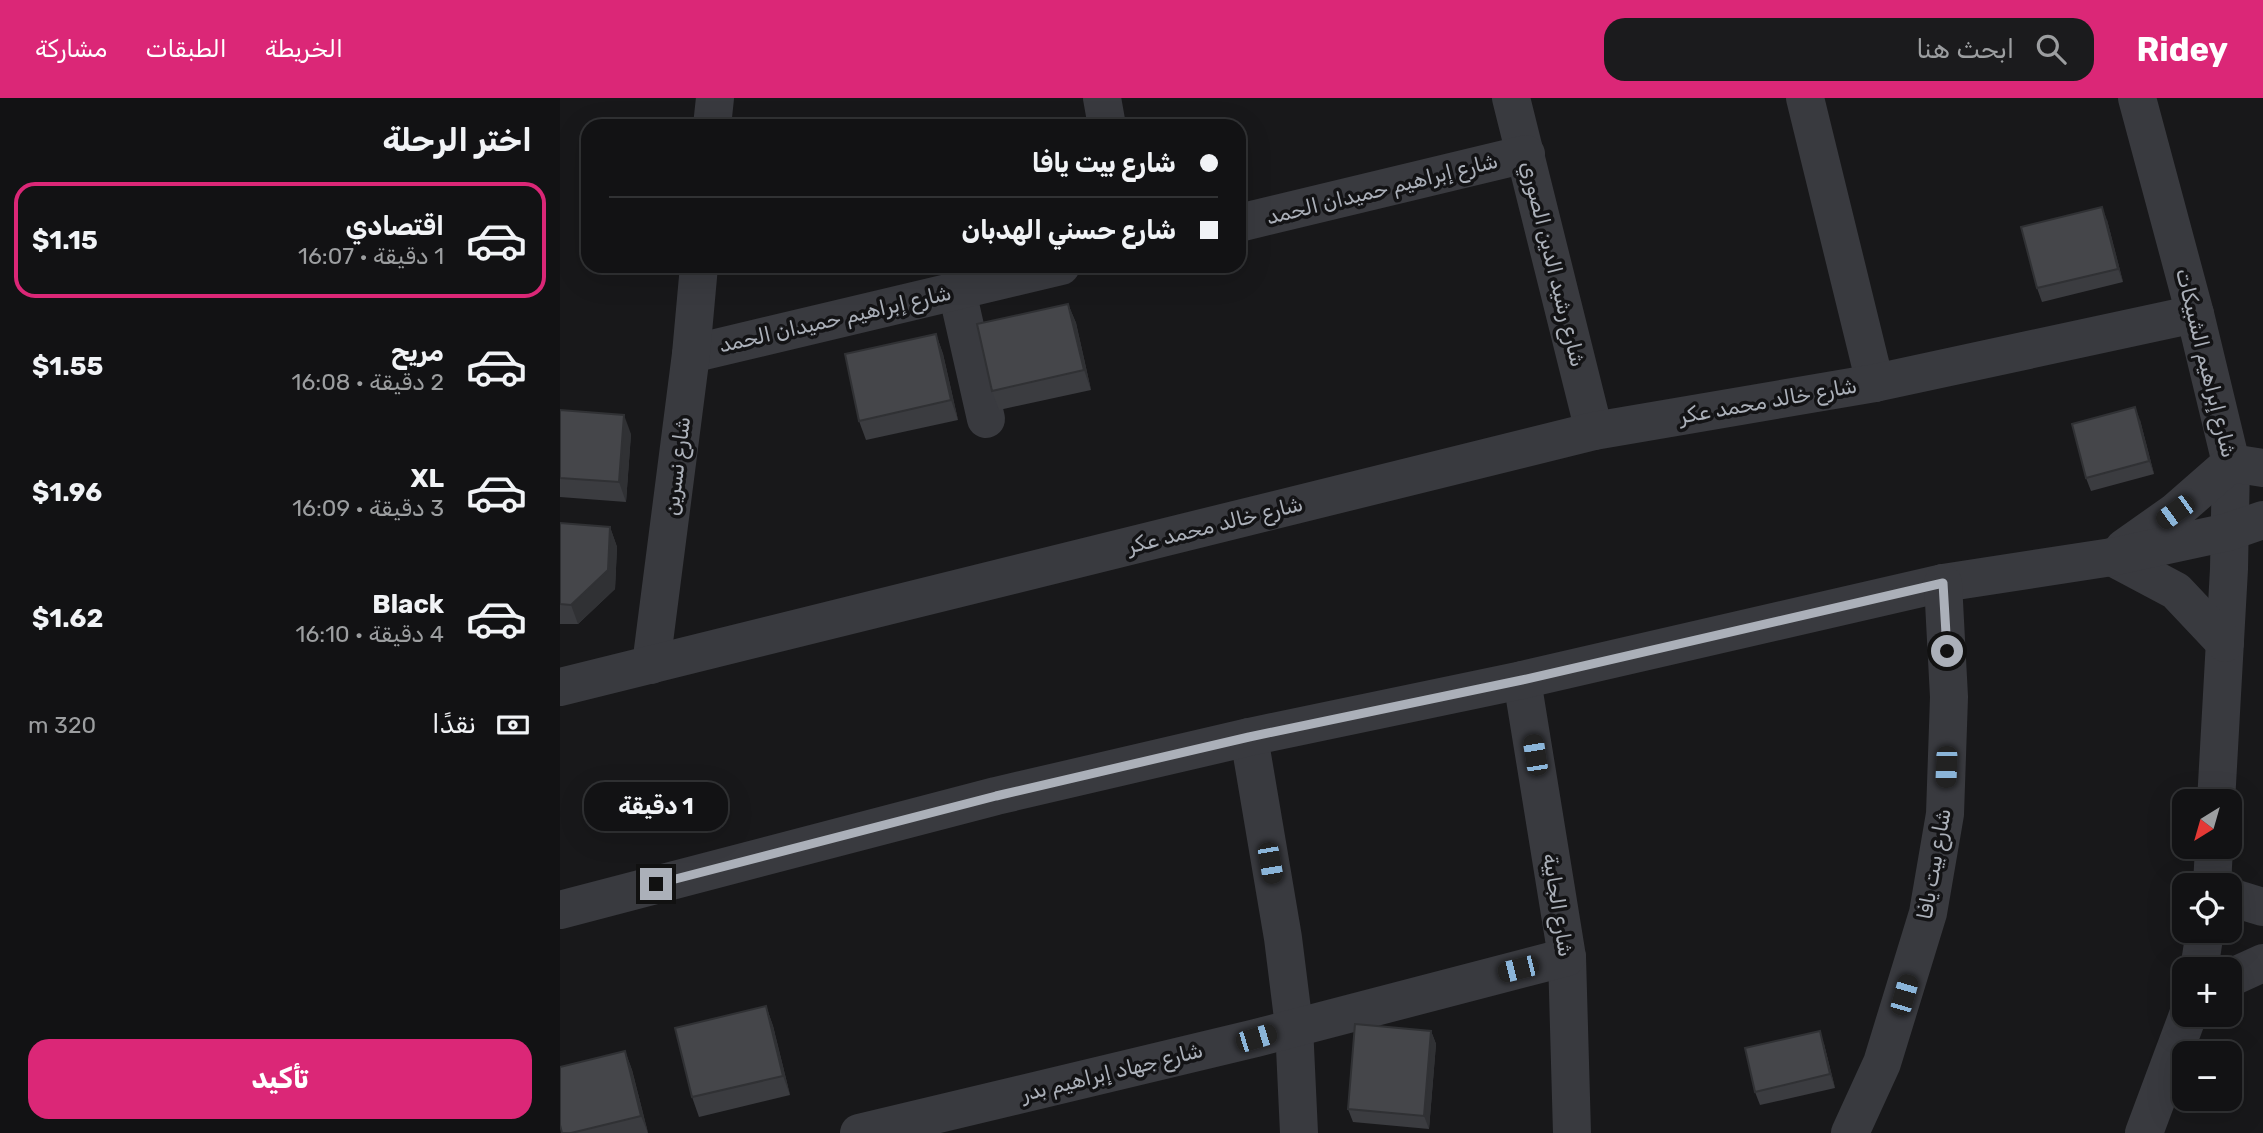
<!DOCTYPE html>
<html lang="ar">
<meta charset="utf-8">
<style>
:root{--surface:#121214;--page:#1b1b1d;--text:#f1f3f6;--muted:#9c9ea0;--line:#313234;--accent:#db2777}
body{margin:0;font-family:Rubik,"Noto Sans Arabic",sans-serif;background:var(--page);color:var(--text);direction:rtl;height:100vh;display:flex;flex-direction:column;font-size:26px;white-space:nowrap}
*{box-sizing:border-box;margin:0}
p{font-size:23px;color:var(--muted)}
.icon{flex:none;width:38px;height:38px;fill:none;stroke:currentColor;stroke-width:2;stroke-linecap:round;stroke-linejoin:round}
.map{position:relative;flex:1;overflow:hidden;direction:ltr}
.drawer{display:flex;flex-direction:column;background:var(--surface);width:560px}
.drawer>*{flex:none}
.hud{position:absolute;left:21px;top:21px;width:665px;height:154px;border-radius:21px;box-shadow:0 7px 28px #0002,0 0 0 2px var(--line);direction:rtl;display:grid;align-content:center;height:154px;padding:0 28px;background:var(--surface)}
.needle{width:46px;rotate:217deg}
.fabs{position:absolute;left:1612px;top:691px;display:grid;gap:14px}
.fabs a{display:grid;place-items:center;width:70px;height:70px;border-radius:14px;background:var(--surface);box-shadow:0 7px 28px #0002,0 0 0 2px var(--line);font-size:35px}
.end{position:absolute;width:32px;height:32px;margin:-16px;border:9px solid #abb0b9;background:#111;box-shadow:0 0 0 4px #111}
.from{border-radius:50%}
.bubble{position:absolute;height:49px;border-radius:21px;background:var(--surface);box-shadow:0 7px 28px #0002,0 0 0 2px var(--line);font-size:23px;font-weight:700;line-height:49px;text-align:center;direction:rtl}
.car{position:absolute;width:21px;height:42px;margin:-21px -10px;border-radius:9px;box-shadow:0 0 5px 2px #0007;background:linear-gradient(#222 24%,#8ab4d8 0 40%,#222 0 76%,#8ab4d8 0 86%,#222 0)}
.hud b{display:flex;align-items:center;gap:24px;height:66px;font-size:26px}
.hud b+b{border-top:2px solid var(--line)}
.hud i{width:18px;height:18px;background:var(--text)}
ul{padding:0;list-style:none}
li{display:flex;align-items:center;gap:21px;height:116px;margin:0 14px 10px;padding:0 14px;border:4px solid transparent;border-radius:21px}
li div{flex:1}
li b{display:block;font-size:26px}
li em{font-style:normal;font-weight:700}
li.current{border-color:var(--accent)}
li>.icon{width:63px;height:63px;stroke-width:1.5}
h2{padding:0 28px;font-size:32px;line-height:84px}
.pay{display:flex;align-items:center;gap:18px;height:77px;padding:0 28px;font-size:26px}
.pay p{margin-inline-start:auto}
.button{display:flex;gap:14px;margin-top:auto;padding:14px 28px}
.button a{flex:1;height:80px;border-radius:21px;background:var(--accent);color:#fff;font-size:28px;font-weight:700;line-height:80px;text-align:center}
header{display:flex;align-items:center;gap:42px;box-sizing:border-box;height:98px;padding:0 35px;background:var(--accent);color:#fff}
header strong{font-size:33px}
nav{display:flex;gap:38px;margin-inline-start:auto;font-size:24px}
.search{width:490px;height:63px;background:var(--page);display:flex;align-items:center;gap:18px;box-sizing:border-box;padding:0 24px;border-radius:21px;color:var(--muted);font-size:26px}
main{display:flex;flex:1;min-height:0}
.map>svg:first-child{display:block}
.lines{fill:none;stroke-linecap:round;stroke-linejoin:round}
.minor{stroke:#393a3f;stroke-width:38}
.wall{fill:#3b3c40}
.shaded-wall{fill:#303134}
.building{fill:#45464a;stroke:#303134;stroke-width:2}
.route{stroke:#abb0b9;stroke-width:9}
.labels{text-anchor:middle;stroke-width:7;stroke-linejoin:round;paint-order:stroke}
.street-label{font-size:21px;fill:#abb0b9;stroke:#131315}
</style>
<header>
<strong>Ridey</strong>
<div class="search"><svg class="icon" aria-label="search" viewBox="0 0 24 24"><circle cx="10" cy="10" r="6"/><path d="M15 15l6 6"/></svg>ابحث هنا</div>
<nav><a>الخريطة</a><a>الطبقات</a><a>مشاركة</a></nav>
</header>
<main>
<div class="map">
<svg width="1703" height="1035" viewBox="0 0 1703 1035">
<rect width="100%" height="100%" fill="#18181a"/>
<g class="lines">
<g class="minor">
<path d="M542,0L547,28"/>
<path d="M951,0L1034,333"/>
<path d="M1245,0L1315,285"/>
<path d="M1577,0L1635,216L1671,365L1669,471L1656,704"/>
<path d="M152,28L155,0"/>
<path d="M679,125L966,56"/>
<path d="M397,193L426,321"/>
<path d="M131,256L501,168"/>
<path d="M1564,450L1615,414L1671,365L1703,370"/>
<path d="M1552,459L1616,493L1665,545"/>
<path d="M91,567L131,256L139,168"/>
<path d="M962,582L1007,859L1012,1035"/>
<path d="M0,589L1034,333L1315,285L1635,216"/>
<path d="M689,639L723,840L734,928L739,1035"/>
<path d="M1652,788L1654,749"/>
<path d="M1670,799L1703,809"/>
<path d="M0,812L436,698L689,639L962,582L1383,485L1552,459L1668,434L1703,422"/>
<path d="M1639,872L1645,833"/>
<path d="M1670,880L1703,865"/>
<path d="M299,1035L696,940L1007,859"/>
<path d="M1290,1035L1322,965L1368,815L1385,716L1389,599L1383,485"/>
<path d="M1584,1035L1628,917"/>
</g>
</g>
<g class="wall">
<path d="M1547,122L1563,184L1482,204L1477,190Z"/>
<path d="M304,168H333L306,174Z"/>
<path d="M508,206L516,225L531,292L439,312L432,293Z"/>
<path d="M376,236L383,256L398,322L306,342L299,323Z"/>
<path d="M0,312L71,336L66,404L0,399Z"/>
<path d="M1580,322L1594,376L1531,393L1526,380Z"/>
<path d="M0,425L50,429L57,449L55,491L18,526H0Z"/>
<path d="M206,908L213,928L230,997L139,1019L132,999Z"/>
<path d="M871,933L876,946L869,1031L793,1024L788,1011Z"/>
<path d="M1264,946L1275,990L1200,1007L1195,994Z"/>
<path d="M65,953L72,972L88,1035H2Z"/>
</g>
<g class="shaded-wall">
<path d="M1542,109L1547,122L1563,184L1558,171Z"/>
<path d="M508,206L516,225L531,292L524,272Z"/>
<path d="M376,236L383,256L398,322L391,302Z"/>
<path d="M1575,309L1580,322L1594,376L1589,363Z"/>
<path d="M64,317L71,336L66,404L59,384Z"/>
<path d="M50,429L57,449L55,491L18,526L11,507Z"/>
<path d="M206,908L213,928L230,997L223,978Z"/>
<path d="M871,933L876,946L869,1031L864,1018Z"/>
<path d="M1260,933L1264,946L1275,990L1270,976Z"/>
<path d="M65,953L72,972L88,1035L81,1018Z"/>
</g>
<g class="building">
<path d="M1542,109L1558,171L1477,190L1461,129Z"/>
<path d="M508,206L524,272L432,293L417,226Z"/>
<path d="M376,236L391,302L299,323L285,256Z"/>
<path d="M1575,309L1589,363L1526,380L1512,326Z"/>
<path d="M0,312L64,317L59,384L0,380Z"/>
<path d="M0,425L50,429L48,472L11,507L0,506Z"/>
<path d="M206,908L223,978L132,999L115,930Z"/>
<path d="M795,926L871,933L864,1018L788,1011Z"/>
<path d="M1260,933L1270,976L1195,994L1185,950Z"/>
<path d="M65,953L81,1018L11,1035H2L0,1027V969Z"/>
</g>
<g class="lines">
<path class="route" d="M96,786L436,698L689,639L962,582L1383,485L1387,553"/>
</g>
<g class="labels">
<g class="street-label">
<text transform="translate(822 91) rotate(-14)" y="7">شارع إبراهيم حميدان الحمد</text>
<text transform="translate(993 166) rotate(76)" y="7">شارع رشيد الدين الصوري</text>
<text transform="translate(275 221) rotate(-13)" y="7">شارع إبراهيم حميدان الحمد</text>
<text transform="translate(1646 265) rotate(76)" y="7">شارع إبراهيم الشبيكات</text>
<text transform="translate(1208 303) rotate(-10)" y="7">شارع خالد محمد عكر</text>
<text transform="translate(117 368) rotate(-83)" y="7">شارع نسرين</text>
<text transform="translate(655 427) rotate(-14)" y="7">شارع خالد محمد عكر</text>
<text transform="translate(1374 766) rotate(-80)" y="7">شارع بيت يافا</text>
<text transform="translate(998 807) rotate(81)" y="7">شارع الجابية</text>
<text transform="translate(552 974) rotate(-14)" y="7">شارع جهاد إبراهيم بدر</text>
</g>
</g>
</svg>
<div class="fabs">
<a><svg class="needle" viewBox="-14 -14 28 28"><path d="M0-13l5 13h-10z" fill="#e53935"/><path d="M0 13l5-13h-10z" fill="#9c9ea0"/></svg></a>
<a><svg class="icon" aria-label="locate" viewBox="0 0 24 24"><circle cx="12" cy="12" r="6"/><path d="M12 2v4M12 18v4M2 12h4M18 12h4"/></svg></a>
<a>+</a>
<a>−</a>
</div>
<i class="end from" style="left:1387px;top:553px"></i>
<i class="end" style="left:96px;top:786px"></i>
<div class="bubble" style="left:24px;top:684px;width:144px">1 دقيقة</div>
<i class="car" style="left:1615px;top:414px;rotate:234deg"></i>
<i class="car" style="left:975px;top:657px;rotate:351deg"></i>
<i class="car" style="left:1386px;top:669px;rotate:182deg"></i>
<i class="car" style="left:710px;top:765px;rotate:170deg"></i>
<i class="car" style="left:958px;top:871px;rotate:256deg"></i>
<i class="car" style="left:1344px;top:897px;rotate:16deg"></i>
<i class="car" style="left:696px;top:940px;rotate:73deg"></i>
<div class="hud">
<b><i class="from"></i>شارع بيت يافا</b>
<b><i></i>شارع حسني الهدبان</b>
</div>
</div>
<section class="drawer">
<h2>اختر الرحلة</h2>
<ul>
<li class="current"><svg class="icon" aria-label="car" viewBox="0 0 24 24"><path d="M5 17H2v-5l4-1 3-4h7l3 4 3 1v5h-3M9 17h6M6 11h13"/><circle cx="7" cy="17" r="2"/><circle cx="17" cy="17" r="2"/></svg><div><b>اقتصادي</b><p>1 دقيقة · 16:07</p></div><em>$1.15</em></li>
<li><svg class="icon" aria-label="car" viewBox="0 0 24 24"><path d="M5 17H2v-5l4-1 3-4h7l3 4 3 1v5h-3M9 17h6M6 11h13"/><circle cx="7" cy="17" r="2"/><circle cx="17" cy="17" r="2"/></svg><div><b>مريح</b><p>2 دقيقة · 16:08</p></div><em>$1.55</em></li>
<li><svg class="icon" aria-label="car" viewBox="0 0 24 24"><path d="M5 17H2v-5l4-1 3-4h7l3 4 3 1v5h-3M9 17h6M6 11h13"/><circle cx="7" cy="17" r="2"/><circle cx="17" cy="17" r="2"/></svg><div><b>XL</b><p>3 دقيقة · 16:09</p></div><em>$1.96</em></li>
<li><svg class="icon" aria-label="car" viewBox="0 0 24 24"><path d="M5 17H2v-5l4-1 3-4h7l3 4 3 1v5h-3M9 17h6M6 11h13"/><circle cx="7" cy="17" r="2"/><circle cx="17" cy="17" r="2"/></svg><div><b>Black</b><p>4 دقيقة · 16:10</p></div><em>$1.62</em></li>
</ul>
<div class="pay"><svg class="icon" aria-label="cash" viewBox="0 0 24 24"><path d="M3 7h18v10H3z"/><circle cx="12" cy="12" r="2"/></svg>نقدًا<p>320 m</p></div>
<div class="button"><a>تأكيد</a></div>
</section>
</main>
